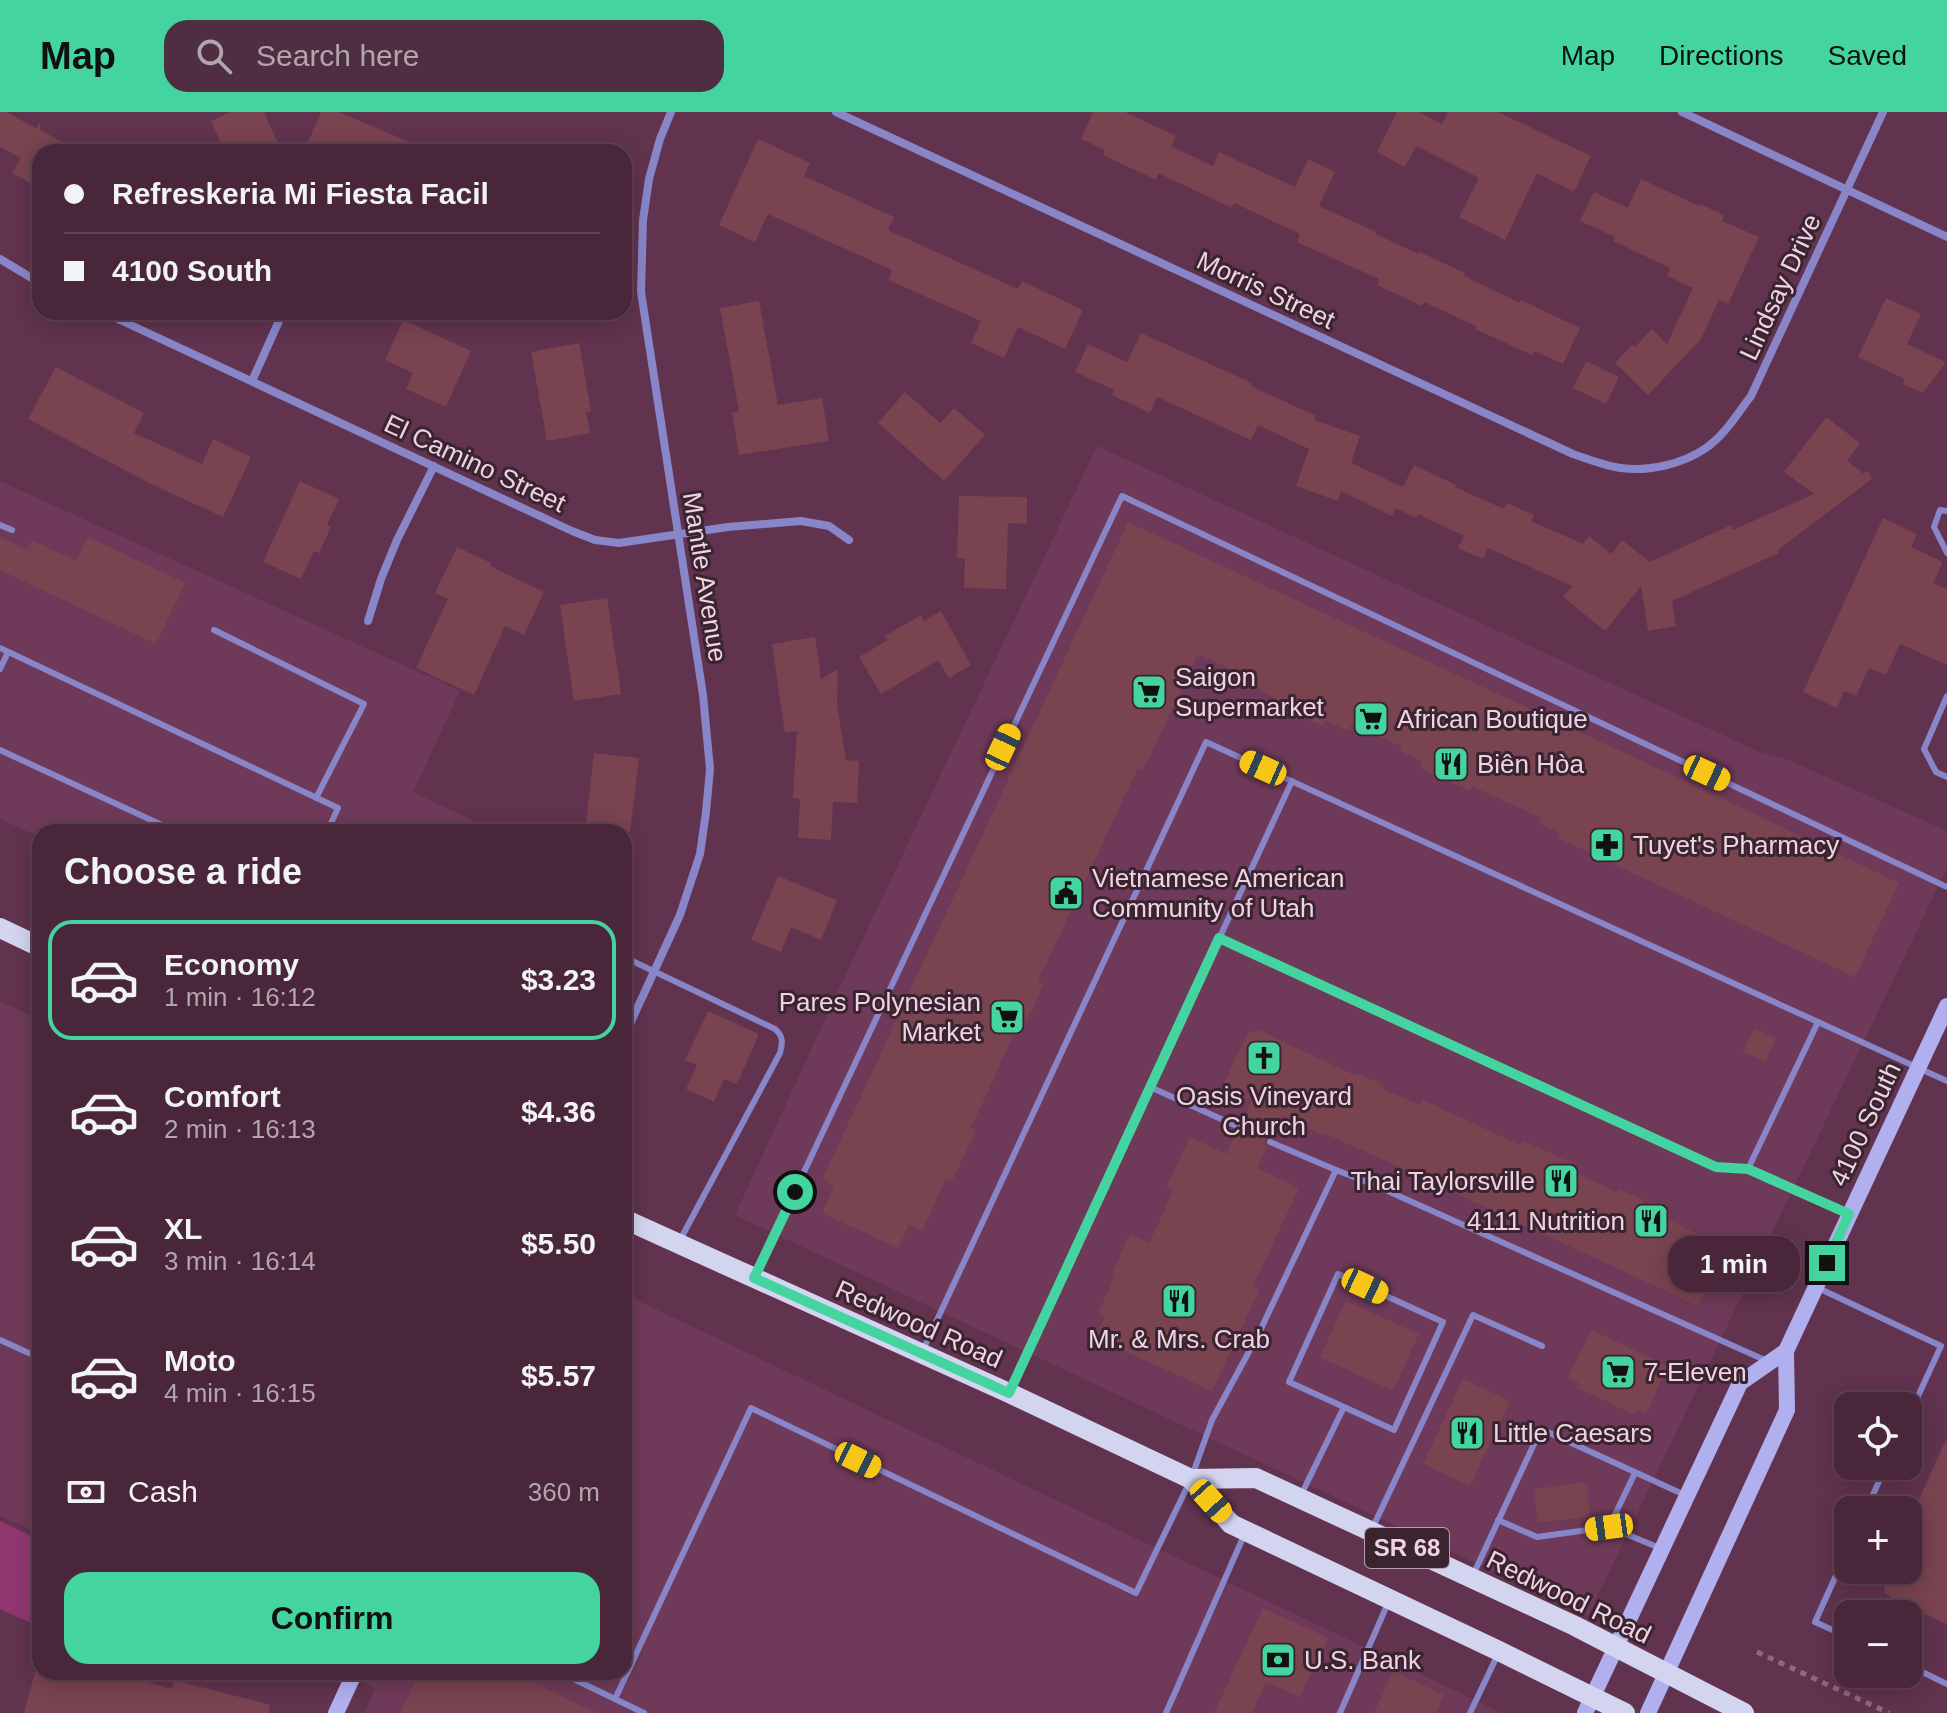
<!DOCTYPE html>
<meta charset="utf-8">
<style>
:root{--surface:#49263a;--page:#502e42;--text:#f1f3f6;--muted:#b1a5af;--line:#614354;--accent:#43d4a0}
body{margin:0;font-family:Helvetica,sans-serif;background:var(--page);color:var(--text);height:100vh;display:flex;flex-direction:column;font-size:30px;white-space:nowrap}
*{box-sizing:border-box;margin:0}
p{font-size:26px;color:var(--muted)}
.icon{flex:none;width:44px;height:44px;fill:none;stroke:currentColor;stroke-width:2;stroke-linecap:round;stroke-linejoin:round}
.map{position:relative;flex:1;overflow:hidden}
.panel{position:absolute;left:32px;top:712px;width:600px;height:856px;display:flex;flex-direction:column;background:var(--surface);border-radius:24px;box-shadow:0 4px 20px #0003,0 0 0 2px var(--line)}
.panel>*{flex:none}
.top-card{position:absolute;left:32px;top:32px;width:600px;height:176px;border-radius:24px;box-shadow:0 4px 20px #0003,0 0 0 2px var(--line);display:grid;align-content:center;height:176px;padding:0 32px;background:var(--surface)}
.fabs{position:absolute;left:1834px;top:1280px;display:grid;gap:16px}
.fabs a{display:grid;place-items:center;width:88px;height:88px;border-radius:16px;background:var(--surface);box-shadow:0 4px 20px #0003,0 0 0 2px var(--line);font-size:40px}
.end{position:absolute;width:36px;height:36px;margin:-18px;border:10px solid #43d4a0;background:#111;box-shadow:0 0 0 4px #111}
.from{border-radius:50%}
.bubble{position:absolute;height:56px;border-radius:24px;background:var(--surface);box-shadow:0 4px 20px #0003,0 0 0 2px var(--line);font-size:26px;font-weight:800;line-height:56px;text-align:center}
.car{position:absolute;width:24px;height:48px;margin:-24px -12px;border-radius:10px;box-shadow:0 0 6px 2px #0007;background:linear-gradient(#f5c518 24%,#345 0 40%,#f5c518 0 76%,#345 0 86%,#f5c518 0)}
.top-card b{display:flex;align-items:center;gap:28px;height:76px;font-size:30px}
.top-card b+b{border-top:2px solid var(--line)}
.top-card i{width:20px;height:20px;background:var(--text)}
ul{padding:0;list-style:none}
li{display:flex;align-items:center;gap:24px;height:120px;margin:0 16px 12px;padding:0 16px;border:4px solid transparent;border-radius:24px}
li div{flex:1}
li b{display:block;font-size:30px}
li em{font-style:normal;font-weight:800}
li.selected{border-color:var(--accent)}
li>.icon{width:72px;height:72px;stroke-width:1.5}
h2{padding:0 32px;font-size:36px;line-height:96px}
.pay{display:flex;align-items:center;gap:20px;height:88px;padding:0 32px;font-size:30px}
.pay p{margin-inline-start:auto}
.action{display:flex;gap:16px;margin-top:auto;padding:16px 32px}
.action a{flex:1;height:92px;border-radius:24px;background:var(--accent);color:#111;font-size:32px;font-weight:800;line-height:92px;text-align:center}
header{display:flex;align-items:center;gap:48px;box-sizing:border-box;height:112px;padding:0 40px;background:var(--accent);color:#111}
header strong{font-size:38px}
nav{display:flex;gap:44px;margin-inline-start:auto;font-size:28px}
.search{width:560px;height:72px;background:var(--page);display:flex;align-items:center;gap:20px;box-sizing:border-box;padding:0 28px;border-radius:24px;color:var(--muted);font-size:30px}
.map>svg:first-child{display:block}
.built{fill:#6f3a59}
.green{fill:#913770}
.building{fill:#794350}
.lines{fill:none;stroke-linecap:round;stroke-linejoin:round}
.path{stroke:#90687f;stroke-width:5;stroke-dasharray:6 6;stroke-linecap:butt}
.lane{stroke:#8886c9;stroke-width:6}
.street{stroke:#8886c9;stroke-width:8}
.secondary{stroke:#b1b0ef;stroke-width:16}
.primary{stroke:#d3d4ef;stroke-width:20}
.route{stroke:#43d4a0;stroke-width:10}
.labels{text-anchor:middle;stroke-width:6;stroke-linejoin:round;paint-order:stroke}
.shield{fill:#392430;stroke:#b99ead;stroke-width:2}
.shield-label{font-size:24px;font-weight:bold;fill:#f0d3e3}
.street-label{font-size:26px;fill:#f0d3e3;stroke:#392430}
.poi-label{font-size:26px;fill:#f0d3e3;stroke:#392430;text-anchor:start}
</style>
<header>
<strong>Map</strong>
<div class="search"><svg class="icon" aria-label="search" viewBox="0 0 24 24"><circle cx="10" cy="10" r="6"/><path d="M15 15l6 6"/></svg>Search here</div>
<nav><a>Map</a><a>Directions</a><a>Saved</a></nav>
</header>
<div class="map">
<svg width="1947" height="1601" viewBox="0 0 1947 1601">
<rect width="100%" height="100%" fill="#61334e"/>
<g class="built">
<path d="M1097,334L1762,641L1786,647L1947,719V756L1588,1504L735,1103L838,879Z"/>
<path d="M0,369L460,579L413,680L496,720H40V725L0,707Z"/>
<path d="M0,889L40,908V1422L0,1404Z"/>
<path d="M624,1182L1502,1601H364L375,1576L341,1560H624Z"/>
</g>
<path class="green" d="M0,1409L40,1428V1515L0,1497Z"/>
<g class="building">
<path d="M0,0H6L36,16L40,10V18L81,40H40V76L12,61L21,46L0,35Z"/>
<path d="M230,0H264L282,40H225L211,9Z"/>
<path d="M321,0H339L433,40H304Z"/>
<path d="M1093,0H1125L1176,24L1171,34L1213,54L1219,40L1295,75L1308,47L1335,60L1319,94L1376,120V122L1418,142L1420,140L1465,161L1464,164L1520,191L1521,188L1580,216L1563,252L1534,239L1532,243L1475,217L1476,214L1424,190L1422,194L1377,173L1379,167L1297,130L1300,122L1234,91L1232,96L1158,61L1156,68L1103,43L1105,38L1081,27Z"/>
<path d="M1397,0H1419L1442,12L1448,0H1498L1591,44L1574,80L1537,61L1505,128L1459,105L1479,66L1416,34L1405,55L1377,40Z"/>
<path d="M758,27L810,51L804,64L894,105L888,118L1018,177L1022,169L1083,198L1065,237L1018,215L1004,246L971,231L981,209L888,168L892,158L768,102L755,130L719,113Z"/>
<path d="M1641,67L1699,94L1700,92L1724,103L1722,109L1759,125L1728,192L1719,188L1701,227L1648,283L1615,251L1632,233L1635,235L1652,217L1667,232L1693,176L1667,164L1670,156L1613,129L1615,125L1580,109L1594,80L1628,96Z"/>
<path d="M1886,186L1921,202L1907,232L1946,250L1923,281L1903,272L1905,267L1858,245Z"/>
<path d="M759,189L778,293L822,286L829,329L739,343L732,300L739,299L720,196Z"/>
<path d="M403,208L471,239L446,295L406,277L413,261L385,248Z"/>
<path d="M1141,221L1252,271L1251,274L1316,304L1314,308L1360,324L1351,351L1403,375L1414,353L1456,373L1455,375L1504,397L1507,391L1534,403L1531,409L1583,432L1589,424L1611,442L1622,428L1650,450L1731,413L1733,418L1814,382L1784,360L1826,305L1860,331L1847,349L1862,360L1861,362L1868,359L1872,367L1778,438L1779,441L1672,489L1676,514L1648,519L1641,474L1605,519L1563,485L1572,474L1488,436L1483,447L1458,436L1464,424L1418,402L1416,406L1396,396L1392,404L1341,379L1338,389L1296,374L1309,337L1258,313L1251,328L1157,285L1150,301L1112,283L1114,278L1075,260L1088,232L1127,250Z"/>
<path d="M579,231L591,299L586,300L590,321L547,329L531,240Z"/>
<path d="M1586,249L1619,265L1606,292L1573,276Z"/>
<path d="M56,255L144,301L134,321L202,352L213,327L251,345L223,405L151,372L28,307Z"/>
<path d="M905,280L940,311L954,296L985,323L944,369L878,311Z"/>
<path d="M300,369L339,387L327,413L331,415L319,441L314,439L301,467L263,450Z"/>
<path d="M959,384L1027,385V412L1008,411L1006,477L964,476L965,446H957Z"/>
<path d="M1883,406L1917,422L1911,435L1943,450L1933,471L1947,477V553L1900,532L1886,563L1869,556L1856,584L1844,579L1837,596L1803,580Z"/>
<path d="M1128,410L1685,669L1899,771L1855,865L1558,726L1560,721L1539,711L1541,706L1472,674L1470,679L1420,656L1423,650L1400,639L1402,635L1352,612L1348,619L1325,608L1323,614L1271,590L1274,585L1250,573L1252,567L1198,542L1143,659L1138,656L1038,869L1044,872L1020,923L1015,920L971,1016L976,1018L952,1069L946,1067L922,1119L909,1113L898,1136L822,1101L834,1074L822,1068Z"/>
<path d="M0,425L27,438L32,428L76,449L88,425L185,471L156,532L0,458Z"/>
<path d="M457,435L491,451L490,454L544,480L524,523L505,514L474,583L416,556L448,487L435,481Z"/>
<path d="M607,486L621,582L574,589L560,493Z"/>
<path d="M941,499L971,553L949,566L938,548L881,582L859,545L888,528L885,524L921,503L924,509Z"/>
<path d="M815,525L821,567L838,557L837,593L846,648L859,649L857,691L833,690L831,728L798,726L800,687L793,686L797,619L785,621L772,532Z"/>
<path d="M594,641L639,646L630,720H585Z"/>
<path d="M778,764L837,788L821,828L791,815L781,840L751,828Z"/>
<path d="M708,899L759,922L737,972L724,967L714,990L686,977L697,953L685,948Z"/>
<path d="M1754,916L1776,927L1765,950L1743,940Z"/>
<path d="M1259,918L1354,963H1361L1382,972L1383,977L1420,993L1423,988L1520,1033L1522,1028L1572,1051L1569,1058L1617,1080L1619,1077L1644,1088L1641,1095L1726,1135L1698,1194L1393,1052L1326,1022L1325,1024L1282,1004L1272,1024H1268L1265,1027L1264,1032L1267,1035L1257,1056L1299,1076L1253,1174L1260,1177L1212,1279L1120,1237L1121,1234L1112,1229L1114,1225L1099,1218L1105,1205L1098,1202L1115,1163L1112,1161L1130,1122L1149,1131L1174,1077L1167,1074L1190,1025L1227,1042L1236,1020L1240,1021L1244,1018L1245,1014L1242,1010L1251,989L1222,975L1247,922Z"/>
<path d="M1346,1189L1419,1222L1393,1279L1320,1245Z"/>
<path d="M1592,1218L1668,1254L1646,1302L1637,1298L1635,1303L1576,1275L1579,1271L1568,1265Z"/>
<path d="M1463,1267L1510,1289L1470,1374L1423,1352Z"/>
<path d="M1947,1325V1512L1895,1489L1884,1480L1887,1458H1908V1412Z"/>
<path d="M1587,1370L1590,1405L1538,1410L1534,1377Z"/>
<path d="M1263,1496L1328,1526L1300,1585L1266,1570L1252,1601H1214Z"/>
<path d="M1393,1559L1444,1583L1436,1601H1374Z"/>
<path d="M35,1560H110L172,1577L174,1568L270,1593L269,1601H24Z"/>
<path d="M420,1560H510L597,1601H400Z"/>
</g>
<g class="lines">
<path class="path" d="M1757,1540L1889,1601"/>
<g class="lane">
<path d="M1947,399L1940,398L1934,415L1947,441"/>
<path d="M0,413L12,418"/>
<path d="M214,518L364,592L316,686"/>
<path d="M0,536L338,696L327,720"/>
<path d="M0,557L8,540"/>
<path d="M1947,584L1924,637L1936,660L1947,665"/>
<path d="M0,638L177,720"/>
<path d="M1219,826L1716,1055L1748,1057"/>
<path d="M624,845L775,917C783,924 783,930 780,941L679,1130"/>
<path d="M1818,910L1748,1057L1849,1101"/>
<path d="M1150,975L1239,1015"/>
<path d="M1270,1030L1336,1058"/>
<path d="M756,1162L1122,384L1947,775"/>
<path d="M1816,1175L1941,1234L1908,1306"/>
<path d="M0,1228L40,1246"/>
<path d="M923,1238L1206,630L1947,969"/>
<path d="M1010,1279L1292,669"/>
<path d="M1301,1383L1344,1295L1394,1318L1443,1210L1338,1162L1289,1270L1344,1295"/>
<path d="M1866,1398L1886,1354"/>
<path d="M1498,1408L1537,1425L1609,1415L1662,1437"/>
<path d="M1609,1415L1635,1361"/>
<path d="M1372,1417L1473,1203L1542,1234"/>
<path d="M1848,1437L1815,1510L1848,1525"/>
<path d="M1473,1463L1541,1317L1687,1384"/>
<path d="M1908,1553L1947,1572"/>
<path d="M559,1560L644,1601"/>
<path d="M615,1587L751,1296L1136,1481L1191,1367L1212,1308L1258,1223L1336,1058L1372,1072L1767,1249"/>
<path d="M1166,1601L1245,1421"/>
<path d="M1340,1601L1388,1491"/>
<path d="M1470,1601L1498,1542"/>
</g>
<g class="street">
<path d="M836,0L1573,342C1588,347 1605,354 1621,356C1648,360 1683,352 1706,336C1725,323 1737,302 1751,284L1883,0"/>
<path d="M1682,0L1947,125"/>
<path d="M0,147L40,171"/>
<path d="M103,200L572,419L595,428L619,431L728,415L801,409L829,414L849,428"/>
<path d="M252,269L283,200"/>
<path d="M368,509L381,467L397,428L434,354"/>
<path d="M624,925L680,803L700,742L706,700L710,657L703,583L641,180L643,108L649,67L660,27L671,0"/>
</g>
<g class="secondary">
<path d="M336,1601L355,1560"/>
<path d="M1585,1601L1740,1271L1786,1239"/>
<path d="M1648,1601L1787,1298L1786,1239L1947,894"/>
</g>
<g class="primary">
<path d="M0,816L40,835"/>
<path d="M624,1107L1009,1281L1191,1367L1231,1412L1499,1539L1625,1601"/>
<path d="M1191,1367L1256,1366L1575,1514L1744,1601"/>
</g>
</g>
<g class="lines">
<path class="route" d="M795,1080L754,1166L1009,1281L1219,826L1716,1055L1748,1057L1849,1102L1827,1151"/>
</g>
<defs>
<symbol id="supermarket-square" viewBox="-11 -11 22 22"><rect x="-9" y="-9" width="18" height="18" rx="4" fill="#43d4a0" stroke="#392430"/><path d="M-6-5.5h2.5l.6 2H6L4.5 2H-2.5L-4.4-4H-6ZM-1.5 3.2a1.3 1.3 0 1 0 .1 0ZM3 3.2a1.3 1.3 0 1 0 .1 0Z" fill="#111"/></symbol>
<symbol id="restaurant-square" viewBox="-11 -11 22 22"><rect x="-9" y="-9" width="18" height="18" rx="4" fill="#43d4a0" stroke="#392430"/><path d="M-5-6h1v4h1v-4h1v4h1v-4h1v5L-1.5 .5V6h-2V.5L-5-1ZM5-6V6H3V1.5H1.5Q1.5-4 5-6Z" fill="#111"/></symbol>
<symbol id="pharmacy-square" viewBox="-11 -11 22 22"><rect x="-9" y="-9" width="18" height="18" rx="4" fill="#43d4a0" stroke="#392430"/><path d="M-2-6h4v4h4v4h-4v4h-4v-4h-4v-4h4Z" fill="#111"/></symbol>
<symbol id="civic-square" viewBox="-11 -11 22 22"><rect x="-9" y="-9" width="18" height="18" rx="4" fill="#43d4a0" stroke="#392430"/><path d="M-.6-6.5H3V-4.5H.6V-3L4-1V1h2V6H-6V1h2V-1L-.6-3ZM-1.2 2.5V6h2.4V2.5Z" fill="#111"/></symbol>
<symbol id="church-square" viewBox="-11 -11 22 22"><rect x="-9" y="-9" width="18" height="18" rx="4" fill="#43d4a0" stroke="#392430"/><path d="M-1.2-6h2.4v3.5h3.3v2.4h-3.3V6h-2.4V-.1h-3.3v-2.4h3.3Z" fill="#111"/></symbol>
<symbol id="bank-square" viewBox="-11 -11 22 22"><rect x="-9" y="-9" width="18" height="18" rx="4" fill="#43d4a0" stroke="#392430"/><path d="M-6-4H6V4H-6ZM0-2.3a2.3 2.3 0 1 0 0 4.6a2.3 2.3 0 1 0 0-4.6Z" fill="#111"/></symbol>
</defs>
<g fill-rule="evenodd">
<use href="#supermarket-square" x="1129" y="560" width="40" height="40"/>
<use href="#supermarket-square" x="1351" y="587" width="40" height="40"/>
<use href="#restaurant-square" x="1431" y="632" width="40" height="40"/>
<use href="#pharmacy-square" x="1587" y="713" width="40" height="40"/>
<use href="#civic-square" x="1046" y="761" width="40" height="40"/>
<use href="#supermarket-square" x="987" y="885" width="40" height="40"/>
<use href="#church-square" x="1244" y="926" width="40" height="40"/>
<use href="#restaurant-square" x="1541" y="1049" width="40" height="40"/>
<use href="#restaurant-square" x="1631" y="1089" width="40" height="40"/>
<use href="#restaurant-square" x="1159" y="1169" width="40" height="40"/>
<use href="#supermarket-square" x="1598" y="1240" width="40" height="40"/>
<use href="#restaurant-square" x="1447" y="1301" width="40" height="40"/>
<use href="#bank-square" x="1258" y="1528" width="40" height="40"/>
</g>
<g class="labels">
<rect class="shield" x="1365" y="1416" width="84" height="40" rx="6"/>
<g class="shield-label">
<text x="1407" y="1444">SR 68</text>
</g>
<g class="street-label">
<text transform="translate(1780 175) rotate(-65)" y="9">Lindsay Drive</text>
<text transform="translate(1266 178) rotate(25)" y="9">Morris Street</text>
<text transform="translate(475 351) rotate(25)" y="9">El Camino Street</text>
<text transform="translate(705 465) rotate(81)" y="9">Mantle Avenue</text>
<text transform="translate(1865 1012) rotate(-65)" y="9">4100 South</text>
<text transform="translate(919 1212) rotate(24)" y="9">Redwood Road</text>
<text transform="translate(1569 1485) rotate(26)" y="9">Redwood Road</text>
</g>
<g class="poi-label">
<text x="1175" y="574">Saigon<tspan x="1175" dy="30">Supermarket</tspan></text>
<text x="1397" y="616">African Boutique</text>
<text x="1477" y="661">Biên Hòa</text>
<text x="1633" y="742">Tuyet's Pharmacy</text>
<text x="1092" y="775">Vietnamese American<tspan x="1092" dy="30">Community of Utah</tspan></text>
<text x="981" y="899" text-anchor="end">Pares Polynesian<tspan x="981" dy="30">Market</tspan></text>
<text x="1264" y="993" text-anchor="middle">Oasis Vineyard<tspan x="1264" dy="30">Church</tspan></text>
<text x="1535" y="1078" text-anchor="end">Thai Taylorsville</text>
<text x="1625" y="1118" text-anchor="end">4111 Nutrition</text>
<text x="1179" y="1236" text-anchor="middle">Mr. &amp; Mrs. Crab</text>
<text x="1644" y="1269">7-Eleven</text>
<text x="1493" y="1330">Little Caesars</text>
<text x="1304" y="1557">U.S. Bank</text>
</g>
</g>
</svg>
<div class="fabs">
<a><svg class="icon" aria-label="locate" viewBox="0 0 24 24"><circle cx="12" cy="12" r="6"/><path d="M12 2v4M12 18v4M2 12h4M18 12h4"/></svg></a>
<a>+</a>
<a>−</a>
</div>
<i class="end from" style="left:795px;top:1080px"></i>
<i class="end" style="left:1827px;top:1151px"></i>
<div class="bubble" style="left:1668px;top:1124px;width:132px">1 min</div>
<i class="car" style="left:1003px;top:635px;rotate:25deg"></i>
<i class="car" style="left:1263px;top:656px;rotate:294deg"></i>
<i class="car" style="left:1707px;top:661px;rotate:115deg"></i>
<i class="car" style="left:1365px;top:1174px;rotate:115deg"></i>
<i class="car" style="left:858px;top:1348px;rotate:116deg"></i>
<i class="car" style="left:1211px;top:1389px;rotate:138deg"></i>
<i class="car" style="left:1609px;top:1415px;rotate:262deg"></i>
<div class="top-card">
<b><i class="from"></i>Refreskeria Mi Fiesta Facil</b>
<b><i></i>4100 South</b>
</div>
<section class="panel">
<h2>Choose a ride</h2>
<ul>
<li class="selected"><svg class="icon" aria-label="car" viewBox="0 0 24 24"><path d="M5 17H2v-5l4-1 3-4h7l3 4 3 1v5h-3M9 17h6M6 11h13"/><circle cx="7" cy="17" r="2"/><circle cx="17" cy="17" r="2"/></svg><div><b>Economy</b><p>1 min · 16:12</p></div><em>$3.23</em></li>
<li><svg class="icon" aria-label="car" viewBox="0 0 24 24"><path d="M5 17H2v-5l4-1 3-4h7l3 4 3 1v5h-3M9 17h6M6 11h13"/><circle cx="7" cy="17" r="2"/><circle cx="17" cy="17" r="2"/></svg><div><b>Comfort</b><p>2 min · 16:13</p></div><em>$4.36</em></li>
<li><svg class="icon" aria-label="car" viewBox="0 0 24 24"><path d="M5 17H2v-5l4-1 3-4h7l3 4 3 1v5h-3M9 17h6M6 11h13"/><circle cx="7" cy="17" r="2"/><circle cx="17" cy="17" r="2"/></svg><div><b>XL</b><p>3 min · 16:14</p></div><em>$5.50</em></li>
<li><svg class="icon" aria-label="car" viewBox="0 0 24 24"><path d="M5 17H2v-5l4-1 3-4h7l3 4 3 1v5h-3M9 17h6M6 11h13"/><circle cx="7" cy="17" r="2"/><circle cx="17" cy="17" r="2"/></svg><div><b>Moto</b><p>4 min · 16:15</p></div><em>$5.57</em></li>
</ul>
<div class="pay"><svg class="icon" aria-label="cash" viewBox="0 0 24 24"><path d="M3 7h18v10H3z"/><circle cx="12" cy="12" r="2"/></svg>Cash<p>360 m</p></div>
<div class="action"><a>Confirm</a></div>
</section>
</div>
